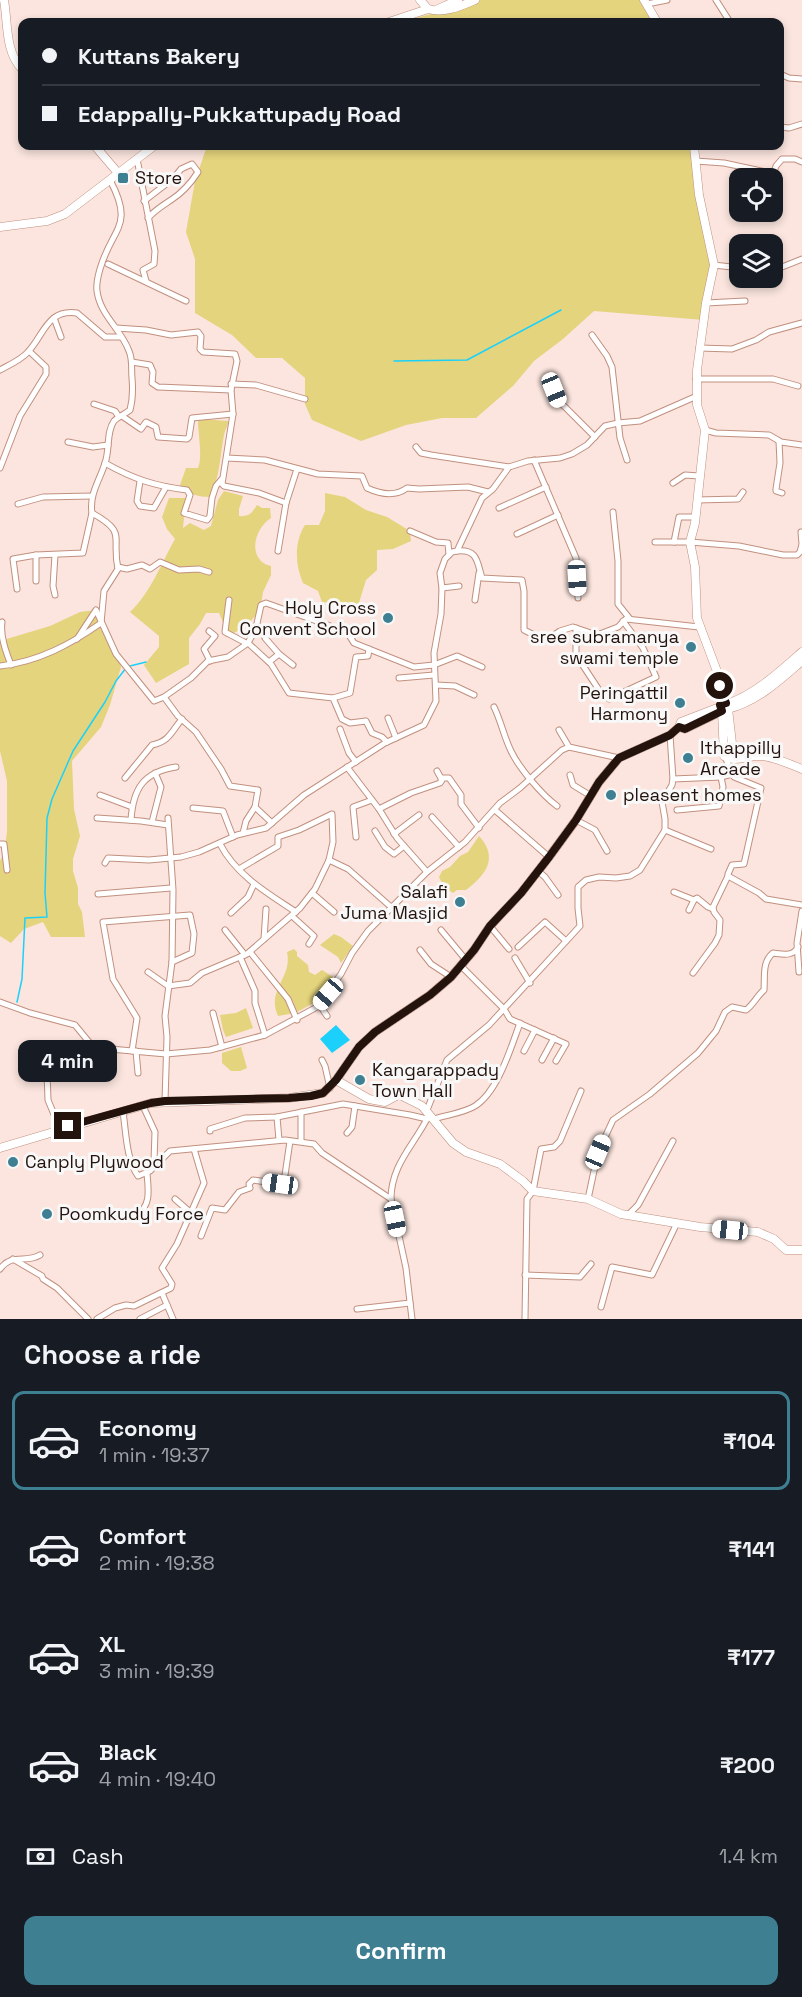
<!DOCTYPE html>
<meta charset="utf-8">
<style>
:root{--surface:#171b24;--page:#20242c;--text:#f1f3f6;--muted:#9ea1a6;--line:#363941;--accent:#3e7f92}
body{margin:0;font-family:"Space Grotesk",sans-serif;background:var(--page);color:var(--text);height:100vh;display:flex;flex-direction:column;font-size:22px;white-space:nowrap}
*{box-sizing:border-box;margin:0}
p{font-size:20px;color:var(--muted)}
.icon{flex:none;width:33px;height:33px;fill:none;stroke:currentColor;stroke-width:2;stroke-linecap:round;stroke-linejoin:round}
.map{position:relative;height:1319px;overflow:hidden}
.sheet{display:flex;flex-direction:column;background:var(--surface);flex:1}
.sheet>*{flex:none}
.banner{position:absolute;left:18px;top:18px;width:766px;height:132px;border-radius:12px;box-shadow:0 3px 9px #0003;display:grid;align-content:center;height:132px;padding:0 24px;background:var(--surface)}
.tools{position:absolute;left:729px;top:168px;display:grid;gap:12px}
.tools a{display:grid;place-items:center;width:54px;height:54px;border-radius:12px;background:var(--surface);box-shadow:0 3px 9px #0003;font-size:30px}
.end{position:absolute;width:27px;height:27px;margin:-14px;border:8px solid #24120c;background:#fff;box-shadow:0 0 0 3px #fff}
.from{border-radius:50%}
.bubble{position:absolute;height:42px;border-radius:12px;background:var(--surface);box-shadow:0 3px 9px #0003;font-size:20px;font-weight:700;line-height:42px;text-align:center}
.car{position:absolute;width:18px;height:36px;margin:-18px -9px;border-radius:8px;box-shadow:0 0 4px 2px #0007;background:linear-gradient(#fff 24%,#345 0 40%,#fff 0 76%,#345 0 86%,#fff 0)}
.banner b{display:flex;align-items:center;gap:21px;height:57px;font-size:22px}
.banner b+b{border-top:2px solid var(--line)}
.banner i{width:15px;height:15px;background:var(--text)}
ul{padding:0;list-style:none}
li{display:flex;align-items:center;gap:18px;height:99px;margin:0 12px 9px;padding:0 12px;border:3px solid transparent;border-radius:12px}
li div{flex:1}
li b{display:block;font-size:22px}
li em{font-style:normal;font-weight:700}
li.active{border-color:var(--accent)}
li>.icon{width:54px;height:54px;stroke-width:1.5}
h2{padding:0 24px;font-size:27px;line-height:72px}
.pay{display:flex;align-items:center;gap:15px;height:66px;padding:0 24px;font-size:22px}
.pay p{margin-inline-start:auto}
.cta{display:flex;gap:12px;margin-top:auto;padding:12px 24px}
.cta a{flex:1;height:69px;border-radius:12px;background:var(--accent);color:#fff;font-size:24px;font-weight:700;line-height:69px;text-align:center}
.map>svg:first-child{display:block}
.green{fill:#e4d47d}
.water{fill:#1bd1fb}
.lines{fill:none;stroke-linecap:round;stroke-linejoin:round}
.stream{stroke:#1bd1fb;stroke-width:1.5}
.street-casing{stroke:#c1907f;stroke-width:7}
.secondary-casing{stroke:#c1907f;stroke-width:9}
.street{stroke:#fff;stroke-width:5}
.secondary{stroke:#fff;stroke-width:8}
.route{stroke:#24120c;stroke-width:8}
.poi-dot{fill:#3e7f92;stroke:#f8f8f8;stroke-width:2}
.labels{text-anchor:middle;stroke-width:6;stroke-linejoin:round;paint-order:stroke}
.poi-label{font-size:18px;fill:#24120c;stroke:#f8f8f8;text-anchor:start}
</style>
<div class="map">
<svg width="802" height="1319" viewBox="0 0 802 1319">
<rect width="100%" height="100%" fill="#fbe5de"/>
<g class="green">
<path d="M480,0H641L654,22H402C428,14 454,9 480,0Z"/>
<path d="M207,146H690L696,195L712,265L704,320L594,311L563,339L534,361L513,386L476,418H442L406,425L361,441L312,420L305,404V378L282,358H256L232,335L195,313V259L186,232L195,181Z"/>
<path d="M202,419L228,421C228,427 225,429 224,435C220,456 220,477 210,497C199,497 186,494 180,485L186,468H198C203,458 198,434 198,420Z"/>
<path d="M224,491L243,496L239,509V516C249,517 252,513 257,505L262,508H270L271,518C258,526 248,549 262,562C264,564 268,565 271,566V575L263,592L260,611L244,628L225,637V627L219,613H206L200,624L189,638V664L156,683L144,665L159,647V636L130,612C151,592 161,564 175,539L167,529L162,517L169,498H186L183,528L190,523L204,530L211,526L218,500Z"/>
<path d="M325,493L345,497L366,510L387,517L410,531L411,541L393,549L377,550V570L366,580L358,606L322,602L318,591L303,583C295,565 294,542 305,525H319L325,511Z"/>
<path d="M96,610L101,630L115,649L121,667L110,705L101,727L72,761L74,809L80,836L73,859V871L78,888V904L82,912L85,937H51L43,922L24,929L11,943L0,936V861L4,853L7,832V781L0,751V641L50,626L80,612Z"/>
<path d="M479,836C499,858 486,875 466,890H457L453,893L444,887L439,877L442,871L450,867L460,856L468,852Z"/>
<path d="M334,934L341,937L353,946L341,963L338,957L320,945Z"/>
<path d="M294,949L297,952V956L308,965L309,972L315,975L322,970L333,977L312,1004L295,1013L278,1016C266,989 293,978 287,952Z"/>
<path d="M246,1008L253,1028L226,1037L223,1030L220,1015L236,1013Z"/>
<path d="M241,1047L247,1068L240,1071H231L222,1063V1053Z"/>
</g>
<path class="water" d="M336,1025L350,1040L332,1053L320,1039Z"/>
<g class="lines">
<g class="stream">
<path d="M394,361L467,360L561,310"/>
<path d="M130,666L146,662"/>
<path d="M17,1002L22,979L25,918L47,917L45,893L47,818L52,799L73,751L105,702L116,681L126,668"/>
</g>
<defs>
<g id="street">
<path d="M716,0L730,22"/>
<path d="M647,4L667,0"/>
<path d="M780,74L789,78L802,79"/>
<path d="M780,127L789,128L802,124"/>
<path d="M137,159L155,251L154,264L143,270L146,281"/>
<path d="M696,161L724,163L771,173L774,172L776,166L782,159H795L802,162"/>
<path d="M144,201L174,178L181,169L192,164L198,172C191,183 182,193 171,200C162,206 155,210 148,218"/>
<path d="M108,264L186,301"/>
<path d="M714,265L740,268"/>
<path d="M772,271L802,259"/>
<path d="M706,303L745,301"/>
<path d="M54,318L61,337"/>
<path d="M116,328L146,330L171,335L198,332L201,336L200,349L203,352L235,354L237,361L231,390L233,414L222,484L224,486L259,493L286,503"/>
<path d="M592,335L607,356L612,367L620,438L627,460"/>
<path d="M699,348L732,349L756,340L769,332L802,323"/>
<path d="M132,362L150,365L153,372L152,383L158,387L231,390"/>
<path d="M0,370C9,365 21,360 28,352C44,335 47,309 77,313L105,337H121"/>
<path d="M696,379H773L798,386"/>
<path d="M231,384L256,385L305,399"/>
<path d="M554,390L559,401L595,437"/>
<path d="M94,404L115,411L119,417"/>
<path d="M122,416L141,429L146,422L156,427L158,437L187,439L189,437L192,418L233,414"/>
<path d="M705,430L716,433L769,435L781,442L802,445"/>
<path d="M779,441L780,463L776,489V491L782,493"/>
<path d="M68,442L93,447L108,445"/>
<path d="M416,447L421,453L431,455L509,467"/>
<path d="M227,458L265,460L318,474L362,476L367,488C380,494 395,497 407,488L419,489L468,487L488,492"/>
<path d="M534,460L576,558L578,598"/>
<path d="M105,463C133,479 155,486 187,490L190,495L184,513L207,520L210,516L212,498L216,486L221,480"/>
<path d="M0,468L20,416L46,374V367L29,351"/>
<path d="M140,481L137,501L140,506L154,508L166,487"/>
<path d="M673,483L685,475L699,476"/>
<path d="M697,500L738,499L743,492"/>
<path d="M18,504L43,497L92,496"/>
<path d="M499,508L546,487"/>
<path d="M613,512L618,561V604L630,619"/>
<path d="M410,531L436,542L448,543L449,555"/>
<path d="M517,534L558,515"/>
<path d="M655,542H690L739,546L783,555H797L800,552L802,544L801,532"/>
<path d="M674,542L679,517H695"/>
<path d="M278,551L286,503L297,469"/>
<path d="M457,551C478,549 477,562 482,578L522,580L524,591V630L540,638L548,639L560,631L573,627L597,635L618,627L626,619L699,627"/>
<path d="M118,567L127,569L142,565L150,569L160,562L179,570L199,569L209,572"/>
<path d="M36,581V555"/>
<path d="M442,588L459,586"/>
<path d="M17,589L13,559L36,555L83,553L92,513"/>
<path d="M55,595L53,586L55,555"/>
<path d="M229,600L225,632L246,643"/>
<path d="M475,600L479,573"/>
<path d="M0,623L2,622C0,636 6,652 11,665"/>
<path d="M101,623L104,591L118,569C111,536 128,533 92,513C89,494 100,480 105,463C110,450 106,432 114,421C118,417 125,414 130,410C133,399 133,389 132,378C131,369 133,360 129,351C121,329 100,315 97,291C96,284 98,276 100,269C112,227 135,227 110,180"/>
<path d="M576,628V655L601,693L609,699L656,677L643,648L623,621"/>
<path d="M209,631L215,636L204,649L210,661"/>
<path d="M265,638L279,654"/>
<path d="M77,639L96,610L116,654L154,701L164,697L178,716L196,732L221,769L230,786L258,790L255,807L272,823"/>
<path d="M248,643L256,628L261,605L266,603L347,632L354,643L414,667L434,665L457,656L482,667"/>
<path d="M269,662L279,654L293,665"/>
<path d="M0,666C38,662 71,644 101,623"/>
<path d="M399,678L434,675"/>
<path d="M436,685L455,686L474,695"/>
<path d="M164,697L191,678L208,661L228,657L248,643L271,664L289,693L333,698L342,719L350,723L366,721L372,733L382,737L387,742"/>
<path d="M333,698L350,693L356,657L368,656L369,649"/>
<path d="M494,707C501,721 504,737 511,751C519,768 542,795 557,806"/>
<path d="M388,718L396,738"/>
<path d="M340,729L349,753L356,762"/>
<path d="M559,730L569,747L619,758"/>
<path d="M725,757L734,777L761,788L744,864L732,865L728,874V876"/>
<path d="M347,767L379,809L397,838L427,872"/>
<path d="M570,775L573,785L591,796"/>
<path d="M125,778L152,745C170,741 171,732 182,719"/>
<path d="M441,778H449L461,795V804L479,828"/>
<path d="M673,779L721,777L732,774"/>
<path d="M100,795L132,807"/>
<path d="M193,808L223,811L233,837"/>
<path d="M379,809L411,793L440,783L442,780L437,771"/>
<path d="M495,810L549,857"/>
<path d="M677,810L719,806L723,787L721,777"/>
<path d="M432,817L459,847"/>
<path d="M97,818L141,821L168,825"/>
<path d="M131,820C133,788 144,772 176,767"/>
<path d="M576,820L595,830L607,851"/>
<path d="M152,822L161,787L155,773"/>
<path d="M665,830L711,849"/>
<path d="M375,831L385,847L394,854L404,846"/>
<path d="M243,833L246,821L255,807"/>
<path d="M394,834L419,815"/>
<path d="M356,837L353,807L372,800"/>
<path d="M0,844H4L7,870"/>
<path d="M220,844C236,875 267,893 296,912"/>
<path d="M329,860L348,869L391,907"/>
<path d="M105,863L108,858L149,860L181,857L199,852L237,835L266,828L304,795L385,743L424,725L436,701L434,653L441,614L442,588L440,573L445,559L452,552L457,551L482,498L493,489L509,467L528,461L560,458L572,454L587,445L605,426L618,423L640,421L697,396"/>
<path d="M538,871L545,877L558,895"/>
<path d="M674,892L694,900L697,898L708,907L713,909"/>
<path d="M312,893L334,912"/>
<path d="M98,894L171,888"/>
<path d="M689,910L694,900"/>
<path d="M231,913L248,897L254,884"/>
<path d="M292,916L314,936L309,944"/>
<path d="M490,926L509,949"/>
<path d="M225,930L245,955"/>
<path d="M441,930L466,960"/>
<path d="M264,939L266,909"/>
<path d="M518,947L545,922L566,941"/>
<path d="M420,950L431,964L451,977"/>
<path d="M250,952L288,999L297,1020"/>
<path d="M240,957L255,991V1003L265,1035"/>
<path d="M515,958L530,983"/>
<path d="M461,966L504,1009L510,1019L566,1044L556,1061"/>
<path d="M148,972L168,986L190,983L202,973L247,954L300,908L315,889L329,860L333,842L332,814L299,830L278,837V846L239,869"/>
<path d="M799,972L797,943L802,911"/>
<path d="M693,973L715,943L719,935L720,920L714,912L713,907L728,876L759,893L766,899L802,905"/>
<path d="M0,1002L30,1013L75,1025L89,1042L99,1048L166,1054L210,1050L265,1035L317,1007L341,974L352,953L368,931L427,872L465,842L500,803L520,788L562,750L569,747"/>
<path d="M319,1004L327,1016"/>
<path d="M213,1013L222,1047"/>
<path d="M46,1045L48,1100L60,1129"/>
<path d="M132,1051L137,1018L113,979L103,922L190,915L194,934L192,953L172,962"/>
<path d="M136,1051L138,1073"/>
<path d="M524,1051L535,1030"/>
<path d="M322,1060L325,1066L330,1088"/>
<path d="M542,1060L554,1038"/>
<path d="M165,1101L167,1037L165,1016L172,962L173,890L168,818"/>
<path d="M143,1106L155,1132L154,1161"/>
<path d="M427,1110L447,1060L489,1025L580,926L578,908V887L586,880L599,877L616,878L630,876L640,870L665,830V819L662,802L672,785L673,779L670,735"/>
<path d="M123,1112C126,1131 126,1159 138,1176L150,1171L170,1151L285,1140L314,1144L322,1153L391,1199"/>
<path d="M277,1117L279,1140"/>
<path d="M434,1119C446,1115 464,1113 475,1106C498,1092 511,1047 520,1023"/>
<path d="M210,1131V1129L245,1118L277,1117L343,1104L410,1115L427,1119"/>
<path d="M347,1133L352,1127L355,1106"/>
<path d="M301,1141V1112"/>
<path d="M175,1199L191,1213"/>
<path d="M588,1199L598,1152L613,1120L650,1094L698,1053L716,1031L725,1012L732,1007L746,1010C753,1005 757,996 764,990C765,976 762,962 773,953C782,954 793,957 798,947"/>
<path d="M137,1215C152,1204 148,1189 147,1173"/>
<path d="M628,1215L638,1205L673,1141"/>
<path d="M201,1236L212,1208L225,1210L239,1192L250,1188L249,1184L253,1180L280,1184L284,1182L290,1141"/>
<path d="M13,1259L42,1276L43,1279L57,1288L88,1319"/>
<path d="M0,1269C13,1252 25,1264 40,1255"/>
<path d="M525,1275L580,1277L591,1264"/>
<path d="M162,1293L173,1319"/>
<path d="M601,1307L612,1267L652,1275L677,1223"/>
<path d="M357,1309L410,1303"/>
<path d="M97,1319L115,1308L126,1305L134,1306L171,1288L172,1284L162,1268L177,1244L204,1183L194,1149"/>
<path d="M140,1319L167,1305"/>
<path d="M412,1319L406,1268L391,1199C391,1165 414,1145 428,1117"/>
<path d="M525,1319L527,1199L533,1191L541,1149L554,1147L560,1141L581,1091"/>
</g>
<g id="secondary">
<path d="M4,0C8,23 5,52 22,69"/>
<path d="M420,0L428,9"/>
<path d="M644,0L657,22"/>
<path d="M438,9L458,0"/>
<path d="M389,22L428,9C444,14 461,6 475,0"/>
<path d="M95,146L118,173"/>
<path d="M694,146L699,195L714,265L706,303L697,370V405L705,430L695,523L690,542L695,567L697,618L718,674L723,698"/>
<path d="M0,227L47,221L65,214L154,146"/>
<path d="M727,704C756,694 779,672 802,652"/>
<path d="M679,727L685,729L722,711L724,756C736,763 748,755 761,756C775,757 789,764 802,769"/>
<path d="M740,758L733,752L728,709C758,701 780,680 802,661"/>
<path d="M336,1080L369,1099L385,1102L398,1095L402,1096L422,1106L453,1143L466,1152L500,1164L523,1181L533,1191L588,1199L621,1214L700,1227L758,1232L774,1239L786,1250H802"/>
<path d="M0,1148L151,1103L289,1098L323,1093L336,1080L359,1047L375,1032L430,995L451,977L474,950L490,926L521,893L549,857L576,820L599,782L619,758L670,735L679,727L681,722L720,707"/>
</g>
</defs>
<use href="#street" class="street-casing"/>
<use href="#secondary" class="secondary-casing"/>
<use href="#street" class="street"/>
<use href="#secondary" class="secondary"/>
</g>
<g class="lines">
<path class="route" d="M68,1126L151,1103L165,1101L289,1098L311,1096L323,1093L336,1080L359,1047L375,1032L430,995L451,977L474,950L490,926L521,893L549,857L576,820L599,782L619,758L670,735L679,727L685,729L722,711L720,705L726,703L720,686"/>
</g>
<g class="poi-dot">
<rect x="117" y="172" width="12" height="12" rx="3"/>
<circle cx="388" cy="618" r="6"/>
<circle cx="691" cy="647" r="6"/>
<circle cx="680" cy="703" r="6"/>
<circle cx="688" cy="758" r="6"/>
<circle cx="611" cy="795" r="6"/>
<circle cx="460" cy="902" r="6"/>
<circle cx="360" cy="1080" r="6"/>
<circle cx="13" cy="1162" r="6"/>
<circle cx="47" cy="1214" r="6"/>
</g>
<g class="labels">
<g class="poi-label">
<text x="135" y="184">Store</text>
<text x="376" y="614" text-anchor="end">Holy Cross<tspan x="376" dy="21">Convent School</tspan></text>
<text x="679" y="643" text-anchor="end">sree subramanya<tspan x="679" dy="21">swami temple</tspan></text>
<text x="668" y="699" text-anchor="end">Peringattil<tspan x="668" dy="21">Harmony</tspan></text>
<text x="700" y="754">Ithappilly<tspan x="700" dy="21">Arcade</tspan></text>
<text x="623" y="801">pleasent homes</text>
<text x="448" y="898" text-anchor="end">Salafi<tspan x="448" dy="21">Juma Masjid</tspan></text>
<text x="372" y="1076">Kangarappady<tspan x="372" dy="21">Town Hall</tspan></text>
<text x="25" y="1168">Canply Plywood</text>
<text x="59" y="1220">Poomkudy Force</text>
</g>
</g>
</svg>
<div class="tools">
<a><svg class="icon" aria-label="locate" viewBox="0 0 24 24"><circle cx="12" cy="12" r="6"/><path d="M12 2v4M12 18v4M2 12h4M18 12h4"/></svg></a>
<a><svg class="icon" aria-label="layers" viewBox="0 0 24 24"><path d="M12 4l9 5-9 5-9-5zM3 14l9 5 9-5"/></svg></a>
</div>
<i class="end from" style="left:720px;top:686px"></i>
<i class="end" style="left:68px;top:1126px"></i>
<div class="bubble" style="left:18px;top:1040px;width:99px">4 min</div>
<i class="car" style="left:554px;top:390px;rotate:158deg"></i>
<i class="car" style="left:577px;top:578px;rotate:177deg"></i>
<i class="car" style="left:328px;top:994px;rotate:221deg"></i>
<i class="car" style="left:598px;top:1152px;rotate:23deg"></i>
<i class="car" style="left:280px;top:1184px;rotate:278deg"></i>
<i class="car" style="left:395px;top:1219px;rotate:168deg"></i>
<i class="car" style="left:730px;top:1230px;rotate:276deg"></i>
<div class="banner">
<b><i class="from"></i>Kuttans Bakery</b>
<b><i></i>Edappally-Pukkattupady Road</b>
</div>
</div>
<section class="sheet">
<h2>Choose a ride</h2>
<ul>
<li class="active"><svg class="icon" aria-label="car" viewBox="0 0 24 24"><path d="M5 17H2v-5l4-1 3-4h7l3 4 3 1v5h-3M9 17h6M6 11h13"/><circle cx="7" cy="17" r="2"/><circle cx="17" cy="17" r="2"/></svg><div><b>Economy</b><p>1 min · 19:37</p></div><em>₹104</em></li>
<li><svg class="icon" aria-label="car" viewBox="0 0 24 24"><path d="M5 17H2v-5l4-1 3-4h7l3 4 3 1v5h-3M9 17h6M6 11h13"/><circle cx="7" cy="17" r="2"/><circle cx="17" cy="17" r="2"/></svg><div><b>Comfort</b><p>2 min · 19:38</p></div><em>₹141</em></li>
<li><svg class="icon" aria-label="car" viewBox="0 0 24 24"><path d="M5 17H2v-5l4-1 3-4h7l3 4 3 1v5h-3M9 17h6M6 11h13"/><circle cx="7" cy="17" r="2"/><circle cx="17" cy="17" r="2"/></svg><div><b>XL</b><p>3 min · 19:39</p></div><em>₹177</em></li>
<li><svg class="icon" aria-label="car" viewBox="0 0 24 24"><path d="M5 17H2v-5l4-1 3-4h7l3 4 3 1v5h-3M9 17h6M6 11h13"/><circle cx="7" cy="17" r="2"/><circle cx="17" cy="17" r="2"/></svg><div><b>Black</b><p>4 min · 19:40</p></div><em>₹200</em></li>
</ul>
<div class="pay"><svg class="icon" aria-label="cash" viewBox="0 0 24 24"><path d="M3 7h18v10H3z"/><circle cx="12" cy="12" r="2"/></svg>Cash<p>1.4 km</p></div>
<div class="cta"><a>Confirm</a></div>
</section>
